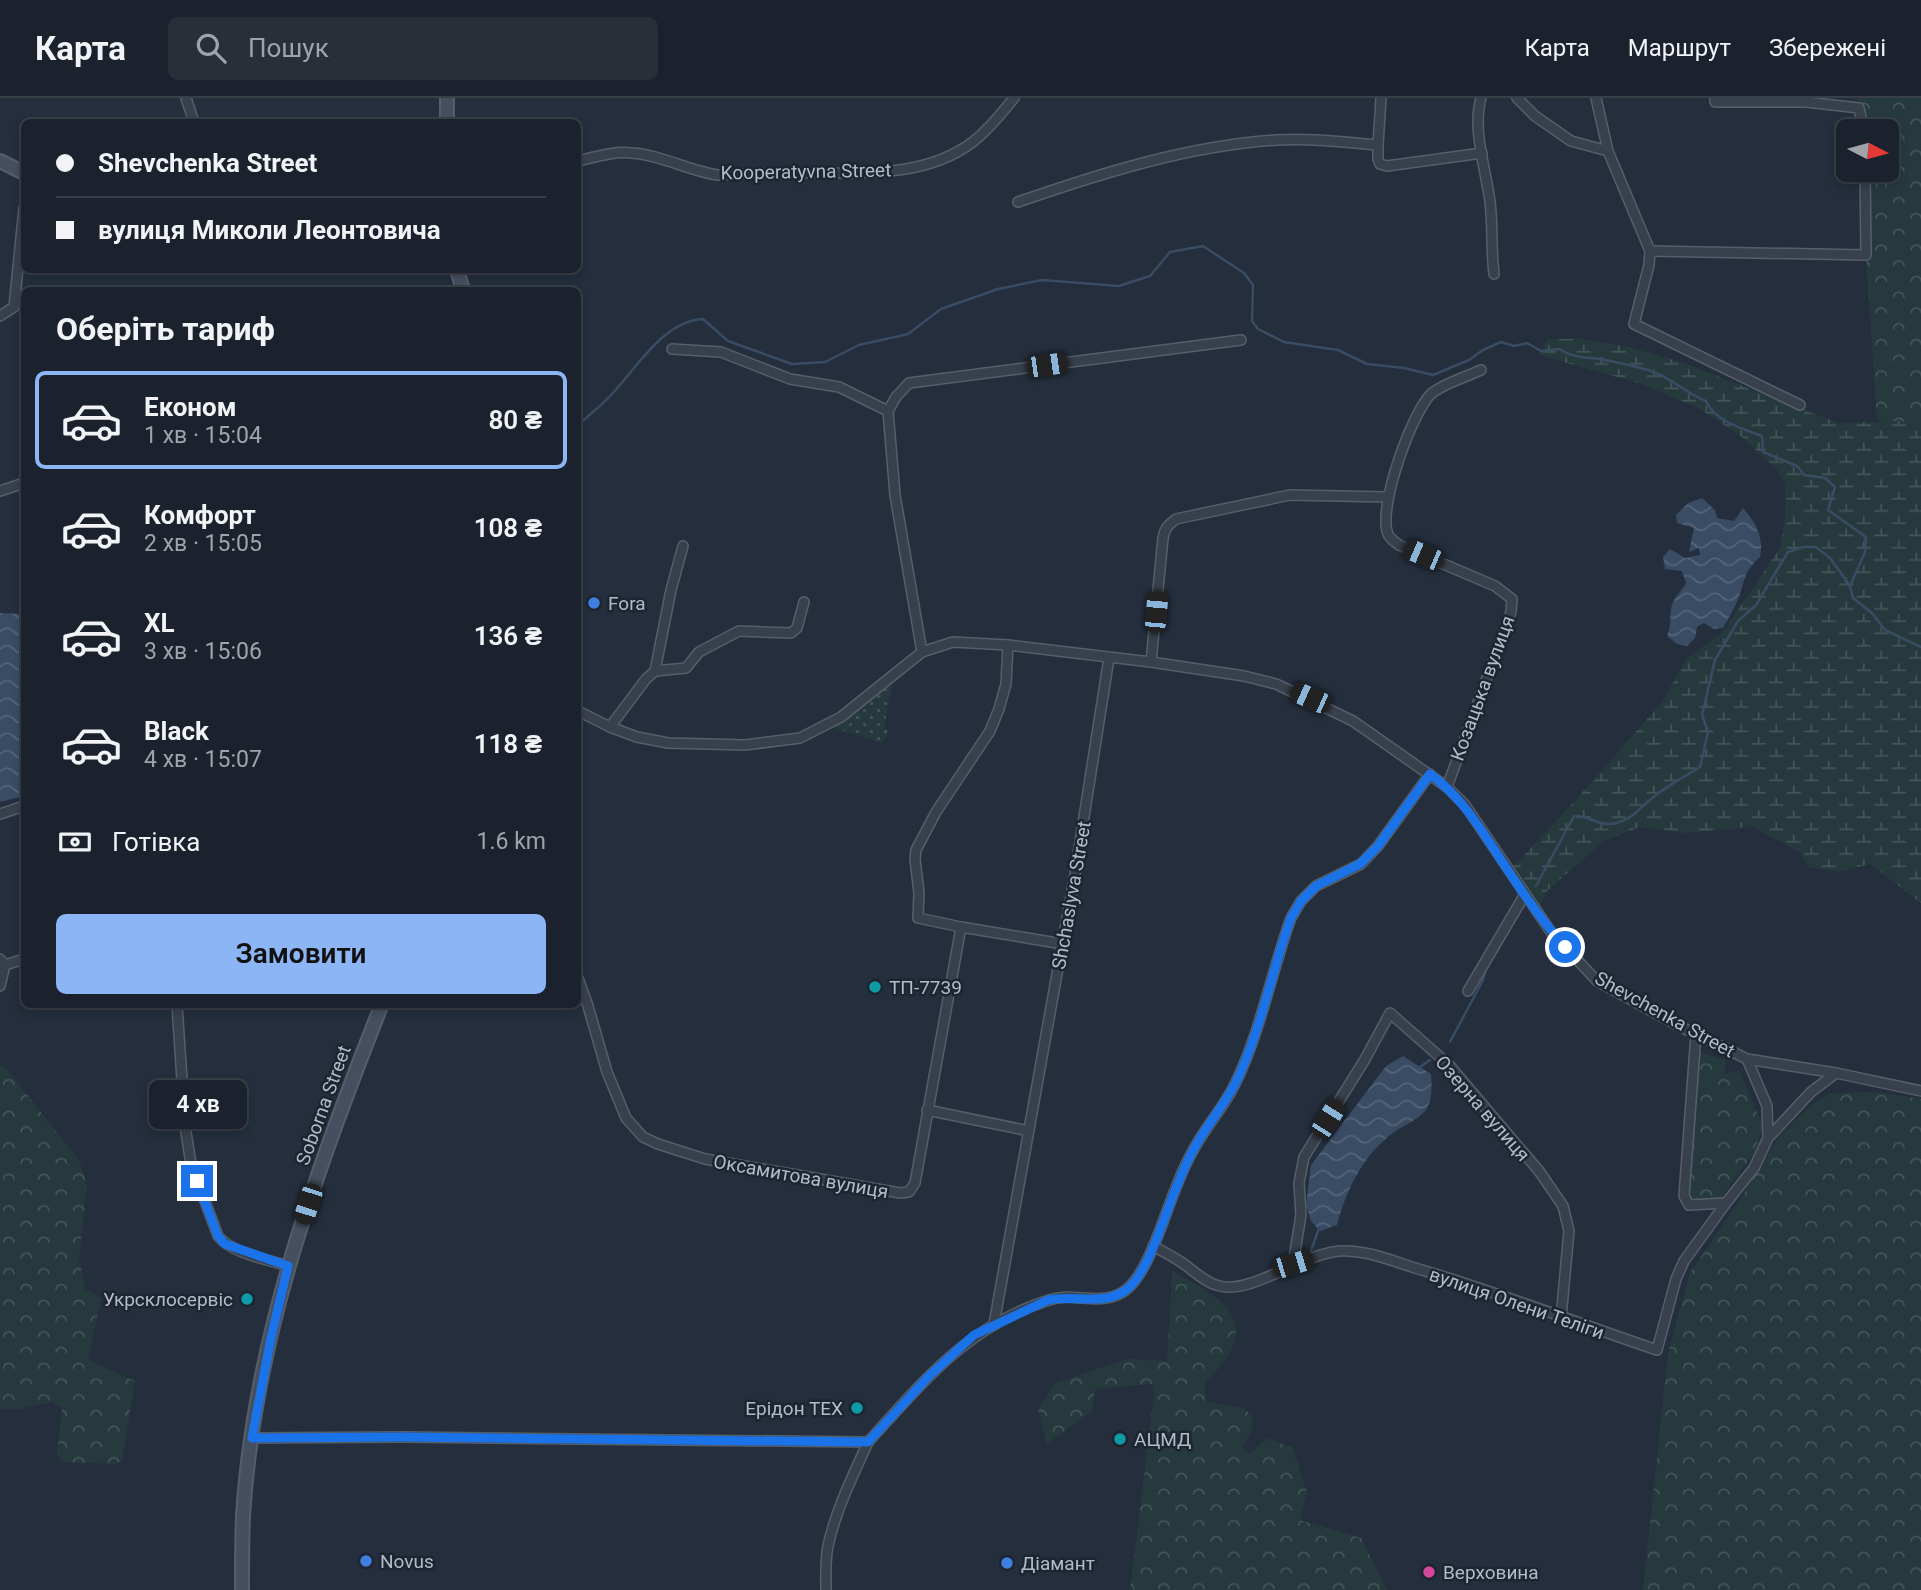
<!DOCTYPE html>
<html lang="uk">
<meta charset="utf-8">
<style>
:root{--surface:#1b222d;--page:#282f39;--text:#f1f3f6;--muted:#a0a4aa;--line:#393f49;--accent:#8bb5f5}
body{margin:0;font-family:Roboto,sans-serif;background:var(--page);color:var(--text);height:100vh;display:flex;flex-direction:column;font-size:26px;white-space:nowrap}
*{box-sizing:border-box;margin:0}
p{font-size:23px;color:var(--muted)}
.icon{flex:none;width:38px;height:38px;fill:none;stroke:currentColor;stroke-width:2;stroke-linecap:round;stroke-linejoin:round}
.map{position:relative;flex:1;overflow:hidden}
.sheet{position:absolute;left:21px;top:189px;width:560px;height:721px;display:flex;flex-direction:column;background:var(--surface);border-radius:10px;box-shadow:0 4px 10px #0003,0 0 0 2px var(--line)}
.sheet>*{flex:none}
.banner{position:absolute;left:21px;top:21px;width:560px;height:154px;border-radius:10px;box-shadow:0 4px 10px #0003,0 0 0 2px var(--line);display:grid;align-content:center;height:154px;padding:0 35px;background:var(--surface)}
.needle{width:46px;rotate:96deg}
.buttons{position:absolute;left:1836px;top:21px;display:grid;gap:14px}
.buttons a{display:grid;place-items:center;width:63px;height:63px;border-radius:10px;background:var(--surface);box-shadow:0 4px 10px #0003,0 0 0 2px var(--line);font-size:35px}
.end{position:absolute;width:32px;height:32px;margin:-16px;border:9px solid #1a73e8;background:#fff;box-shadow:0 0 0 4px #fff}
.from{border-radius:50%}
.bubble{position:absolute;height:49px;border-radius:10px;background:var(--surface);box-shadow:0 4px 10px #0003,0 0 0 2px var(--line);font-size:23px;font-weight:600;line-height:49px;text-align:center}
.car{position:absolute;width:21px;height:42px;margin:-21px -10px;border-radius:9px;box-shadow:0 0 5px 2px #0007;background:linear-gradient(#222 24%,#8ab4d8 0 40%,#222 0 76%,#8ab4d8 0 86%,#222 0)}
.banner b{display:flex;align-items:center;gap:24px;height:66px;font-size:26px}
.banner b+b{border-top:2px solid var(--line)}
.banner i{width:18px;height:18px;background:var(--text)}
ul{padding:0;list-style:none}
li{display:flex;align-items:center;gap:21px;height:98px;margin:0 14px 10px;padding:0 21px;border:4px solid transparent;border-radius:10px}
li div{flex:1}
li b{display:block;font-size:26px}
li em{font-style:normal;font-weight:600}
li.on{border-color:var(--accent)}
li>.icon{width:63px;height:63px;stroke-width:1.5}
h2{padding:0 35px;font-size:32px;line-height:84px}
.pay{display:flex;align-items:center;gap:18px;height:77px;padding:0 35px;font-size:26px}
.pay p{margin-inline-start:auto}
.primary-button{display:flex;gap:14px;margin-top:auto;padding:14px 35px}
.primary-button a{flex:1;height:80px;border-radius:10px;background:var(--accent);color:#111;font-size:28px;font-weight:600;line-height:80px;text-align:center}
header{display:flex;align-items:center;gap:42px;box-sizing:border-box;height:98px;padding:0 35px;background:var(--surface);border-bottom:2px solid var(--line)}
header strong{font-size:33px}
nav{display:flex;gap:38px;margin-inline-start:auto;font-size:24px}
.search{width:490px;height:63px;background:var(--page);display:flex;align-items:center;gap:18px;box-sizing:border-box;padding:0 24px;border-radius:10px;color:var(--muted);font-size:26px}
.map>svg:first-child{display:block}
.grass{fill:url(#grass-dots)}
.forest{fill:url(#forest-crowns)}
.wetland{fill:url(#wetland-marsh)}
.water{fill:url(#water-waves)}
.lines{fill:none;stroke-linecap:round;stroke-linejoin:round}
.stream{stroke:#394c64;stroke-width:2.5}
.street-casing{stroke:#565e6a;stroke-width:12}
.secondary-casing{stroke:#565e6a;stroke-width:16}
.street{stroke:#38404c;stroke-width:9}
.secondary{stroke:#464f5f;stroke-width:12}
.route{stroke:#1a73e8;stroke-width:9}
.shop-dot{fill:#3f7fe0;stroke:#1d2531;stroke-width:2.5}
.culture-dot{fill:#0f9aa8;stroke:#1d2531;stroke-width:2.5}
.hotel-dot{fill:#d1479c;stroke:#1d2531;stroke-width:2.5}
.labels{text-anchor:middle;stroke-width:5;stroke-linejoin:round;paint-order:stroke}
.street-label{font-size:19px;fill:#b3bbc7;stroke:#1d2531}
.poi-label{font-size:19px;fill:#b3bbc7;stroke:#1d2531;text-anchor:start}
</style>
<header>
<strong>Карта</strong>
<div class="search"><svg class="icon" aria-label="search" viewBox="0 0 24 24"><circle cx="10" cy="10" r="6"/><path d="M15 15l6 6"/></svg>Пошук</div>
<nav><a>Карта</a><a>Маршрут</a><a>Збережені</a></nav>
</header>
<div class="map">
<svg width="1921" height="1492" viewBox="0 0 1921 1492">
<defs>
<pattern id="grass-dots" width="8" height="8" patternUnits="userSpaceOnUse" patternTransform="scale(1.75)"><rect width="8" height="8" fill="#263a3d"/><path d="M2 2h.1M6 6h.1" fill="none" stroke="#435558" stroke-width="1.8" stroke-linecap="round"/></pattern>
<pattern id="forest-crowns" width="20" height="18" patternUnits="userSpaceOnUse" patternTransform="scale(1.75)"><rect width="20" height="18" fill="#263a3d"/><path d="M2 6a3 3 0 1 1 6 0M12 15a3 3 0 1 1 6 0" fill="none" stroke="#435558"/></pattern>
<pattern id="wetland-marsh" width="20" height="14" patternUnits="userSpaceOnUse" patternTransform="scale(1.75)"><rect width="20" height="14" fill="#263a3d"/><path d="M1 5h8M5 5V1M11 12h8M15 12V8" fill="none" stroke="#435558"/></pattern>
<pattern id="water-waves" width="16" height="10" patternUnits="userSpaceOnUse" patternTransform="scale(1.75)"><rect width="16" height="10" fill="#394c64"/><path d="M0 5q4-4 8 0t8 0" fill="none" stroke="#536479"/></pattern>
</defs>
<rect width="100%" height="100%" fill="#242e3c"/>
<path class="grass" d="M889,586L892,589L884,628L889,635L882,645L834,630Z"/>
<g class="forest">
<path d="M1858,0H1921V330L1877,322L1866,157L1865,72H1886V33H1864Z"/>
<path d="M1695,953L1726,962L1724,976L1739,973L1763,1028L1755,1054L1720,1101L1691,1107L1689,1097Z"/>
<path d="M0,969H5L79,1062L87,1086L79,1160L85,1191L101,1200L88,1262L135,1283L122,1363L115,1366L63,1364L57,1356L62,1310L52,1304L20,1311H0Z"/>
<path d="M1879,994L1921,1001V1492H1643L1668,1255L1690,1175L1745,1094L1779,1038L1811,1008L1829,995Z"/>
<path d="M1172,1173C1203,1191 1255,1212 1229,1256C1223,1267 1212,1276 1204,1286L1207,1304L1242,1310L1253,1317L1251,1336L1242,1349L1250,1356L1267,1340L1293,1350L1307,1395L1300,1422L1361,1440L1387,1492H1130L1154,1297L1152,1286L1095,1291L1092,1313L1047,1346L1038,1311L1055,1285L1127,1261L1167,1263Z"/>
</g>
<path class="wetland" d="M1548,241H1582L1629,249L1684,265L1838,325L1902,323L1921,329V805L1870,766L1839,774L1808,769L1801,755L1752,729L1686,735L1640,729L1604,743L1547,793L1539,810L1511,771L1573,705L1661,605L1688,559L1722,535L1780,450L1785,420V386L1778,373L1742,339L1700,311L1642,286L1539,257Z"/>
<g class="water">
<path d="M1702,400L1715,412L1717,420L1734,423L1743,410C1756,425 1764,439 1760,459C1742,475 1745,485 1737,504C1733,513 1728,521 1723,530L1714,531L1704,525L1697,529L1695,540L1687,548L1677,546L1667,538C1673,525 1668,516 1673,504C1676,497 1683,492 1686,485L1682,473L1665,471L1663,459L1670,451L1685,460L1700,457L1699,450L1689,454L1694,430L1677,425L1676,417L1688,405Z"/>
<path d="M0,515L24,516V698L0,704Z"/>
<path d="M1403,958L1431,976C1432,987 1433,1004 1425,1013C1416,1024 1399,1029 1389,1038C1361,1061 1346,1093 1337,1127L1320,1133L1311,1123L1306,1107L1311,1067L1386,968Z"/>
</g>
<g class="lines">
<g class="stream">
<path d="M578,327C589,317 601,308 611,297C636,271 663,223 703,221L728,243L792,266L825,264L859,247L908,236L941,211L998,191L1042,182L1119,188L1150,178L1170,154L1203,148L1244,175L1253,187L1252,223L1258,231L1284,244L1338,252L1367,266L1404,270L1433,277L1469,262L1483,252L1501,244L1514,248L1527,245L1541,253L1559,251C1573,260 1584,259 1600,261C1616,264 1633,268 1648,272C1670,278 1685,295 1706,303C1714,323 1743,331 1762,338L1763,354L1797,368L1804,377L1825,380L1835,389L1828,412L1866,439L1865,454L1850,488L1853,500L1872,515L1885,532L1921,549"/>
<path d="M1536,788L1574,718C1590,717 1595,727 1611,726C1630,724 1639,711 1652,700C1667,688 1684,679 1700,669L1708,634L1702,617L1715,562L1738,523L1756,507L1788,454L1803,449H1816L1830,460L1850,488"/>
<path d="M1450,944L1483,882L1487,868"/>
<path d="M1420,969L1430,962"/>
<path d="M1311,1153L1319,1130"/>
</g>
<defs>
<g id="street">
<path d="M186,0L194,24"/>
<path d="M1481,0C1472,33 1486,71 1490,104C1493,128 1491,152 1494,176"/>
<path d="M1517,0L1535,18L1571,43L1608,53"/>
<path d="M1596,0L1608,53L1650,153L1649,167L1634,226L1800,307"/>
<path d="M1715,0V4H1806L1859,10L1864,33"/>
<path d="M1378,47V61L1380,66L1387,68L1482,55"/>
<path d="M578,63C595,59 614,53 632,55C662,57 689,73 718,77C747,76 775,75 804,75C860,75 927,80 974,43C989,31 1002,15 1014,0"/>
<path d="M1018,104C1102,75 1187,48 1277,42C1310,40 1344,44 1378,47L1381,0"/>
<path d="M1650,153L1866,157L1865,72"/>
<path d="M0,218L14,209L24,110"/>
<path d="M672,251L721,254L790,281L839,289L888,313"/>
<path d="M0,393L24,385"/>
<path d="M1008,547L1006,586L999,611L990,633L936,714L916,752L915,761L919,795L918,820L961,829L1063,846"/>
<path d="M922,554L895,397L888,313L896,299L909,285L1241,242"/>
<path d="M1151,564L1163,440C1165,430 1168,427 1176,421L1290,397L1387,399"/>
<path d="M655,573L686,570L699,554L739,533L791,535L797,530L804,504"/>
<path d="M578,613L610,629L637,639L668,645L745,647L800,640L841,619L922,554L953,544L1008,547L1151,564L1244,578L1276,586L1353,623L1447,689L1465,707L1551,834L1597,883L1677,927L1747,961L1836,975L1921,993"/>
<path d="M610,629L646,581L655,573L671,492L683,448"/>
<path d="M1447,689L1511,514L1512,501L1495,488L1399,447C1395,444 1390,441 1388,436C1377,411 1412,313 1432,295C1445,285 1466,279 1481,272"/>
<path d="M0,716L24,708"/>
<path d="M0,861L5,867L24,861"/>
<path d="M578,880L588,908L607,974L626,1020L643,1039L658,1046L705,1061L900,1095L909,1094L915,1085L961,829"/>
<path d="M0,888L5,867"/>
<path d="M1468,893L1525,796"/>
<path d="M177,906L185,1028L191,1066L218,1138C233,1156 266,1161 288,1168"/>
<path d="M1696,936L1684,1098L1689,1107L1726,1105"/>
<path d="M1747,961L1767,1008L1768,1040"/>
<path d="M927,1012L1029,1033"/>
<path d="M1153,1148C1162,1153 1172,1158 1181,1164C1192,1171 1203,1183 1216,1187C1251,1200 1307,1150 1348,1153C1374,1154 1400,1166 1425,1173C1503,1196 1580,1226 1657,1252L1676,1181L1684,1163L1726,1105L1754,1070L1768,1040L1811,994L1836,975"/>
<path d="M1293,1166L1301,1117L1299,1085L1304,1059L1364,963L1390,915L1449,967L1539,1073L1563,1108L1569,1133L1561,1220"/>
<path d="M994,1226L1075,776L1109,560"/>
<path d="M252,1340L403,1339L868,1344C924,1283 967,1228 1049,1202C1075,1193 1102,1210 1126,1192C1149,1174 1165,1115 1177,1087C1182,1074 1188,1061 1195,1049C1207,1027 1224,1009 1235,986C1261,933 1271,875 1291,820L1301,803L1316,788L1361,766L1378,748L1430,676"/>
<path d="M826,1492C826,1478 825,1462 828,1448C836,1411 853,1378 868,1344"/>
</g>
<g id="secondary">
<path d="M447,0V24"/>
<path d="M0,63L24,75"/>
<path d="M457,172L463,192"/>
<path d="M242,1492C242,1467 242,1442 243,1418C254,1240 317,1070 382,906"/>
</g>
</defs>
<use href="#street" class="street-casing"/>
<use href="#secondary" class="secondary-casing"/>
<use href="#street" class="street"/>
<use href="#secondary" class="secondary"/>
</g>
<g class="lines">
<path class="route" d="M197,1083L218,1138L225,1146L288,1168L271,1240L252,1340L403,1339L868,1344L929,1278L974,1237L1048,1202C1074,1196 1102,1209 1126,1192C1149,1175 1165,1115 1177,1088C1182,1075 1188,1061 1195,1049C1207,1027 1223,1009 1235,986C1261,934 1271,875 1291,820L1301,803L1316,788L1360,766L1378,748L1430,676C1463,700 1481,732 1503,765C1522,794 1542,823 1565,849"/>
</g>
<g class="shop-dot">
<circle cx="594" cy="505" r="7"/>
<circle cx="366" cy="1463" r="7"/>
<circle cx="1007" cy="1465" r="7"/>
</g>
<g class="culture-dot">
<circle cx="875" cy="889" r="7"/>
<circle cx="247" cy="1201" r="7"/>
<circle cx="857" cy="1310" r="7"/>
<circle cx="1120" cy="1341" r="7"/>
</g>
<circle class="hotel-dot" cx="1429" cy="1474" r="7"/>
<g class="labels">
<g class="street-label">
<text transform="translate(806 73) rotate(-1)" y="7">Kooperatyvna Street</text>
<text transform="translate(1482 590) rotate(-70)" y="7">Козацька вулиця</text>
<text transform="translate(1071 797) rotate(-80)" y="7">Shchaslyva Street</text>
<text transform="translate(1665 916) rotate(29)" y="7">Shevchenka Street</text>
<text transform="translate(323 1007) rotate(-70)" y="7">Soborna Street</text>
<text transform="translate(1483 1010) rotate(49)" y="7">Озерна вулиця</text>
<text transform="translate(801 1078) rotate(10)" y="7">Оксамитова вулиця</text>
<text transform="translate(1517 1205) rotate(19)" y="7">вулиця Олени Теліги</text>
</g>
<g class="poi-label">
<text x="608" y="512">Fora</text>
<text x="889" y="896">ТП-7739</text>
<text x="233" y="1208" text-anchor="end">Укрсклосервіс</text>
<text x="843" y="1317" text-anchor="end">Ерідон ТЕХ</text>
<text x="1134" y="1348">АЦМД</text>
<text x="380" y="1470">Novus</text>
<text x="1021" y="1472">Діамант</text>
<text x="1443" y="1481">Верховина</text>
</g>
</g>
</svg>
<div class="buttons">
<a><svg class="needle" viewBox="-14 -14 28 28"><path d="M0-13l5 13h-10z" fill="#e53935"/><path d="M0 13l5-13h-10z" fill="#a0a4aa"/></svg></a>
</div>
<i class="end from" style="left:1565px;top:849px"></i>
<i class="end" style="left:197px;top:1083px"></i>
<div class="bubble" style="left:149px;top:982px;width:98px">4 хв</div>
<i class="car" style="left:1047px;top:267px;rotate:82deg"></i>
<i class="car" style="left:1423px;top:457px;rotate:293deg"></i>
<i class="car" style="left:1156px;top:514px;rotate:5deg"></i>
<i class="car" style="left:1310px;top:600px;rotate:294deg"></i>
<i class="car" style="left:1328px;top:1021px;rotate:32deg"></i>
<i class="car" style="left:308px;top:1106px;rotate:198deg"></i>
<i class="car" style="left:1293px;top:1166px;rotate:73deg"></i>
<div class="banner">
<b><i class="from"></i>Shevchenka Street</b>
<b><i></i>вулиця Миколи Леонтовича</b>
</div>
<section class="sheet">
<h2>Оберіть тариф</h2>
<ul>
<li class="on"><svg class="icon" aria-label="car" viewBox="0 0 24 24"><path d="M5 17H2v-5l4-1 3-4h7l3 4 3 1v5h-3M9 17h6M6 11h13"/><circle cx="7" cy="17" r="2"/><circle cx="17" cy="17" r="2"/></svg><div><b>Економ</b><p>1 хв · 15:04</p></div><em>80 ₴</em></li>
<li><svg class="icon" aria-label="car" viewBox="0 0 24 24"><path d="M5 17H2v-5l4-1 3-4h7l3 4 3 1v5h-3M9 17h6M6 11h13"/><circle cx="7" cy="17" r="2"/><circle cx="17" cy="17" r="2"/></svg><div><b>Комфорт</b><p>2 хв · 15:05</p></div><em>108 ₴</em></li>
<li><svg class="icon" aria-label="car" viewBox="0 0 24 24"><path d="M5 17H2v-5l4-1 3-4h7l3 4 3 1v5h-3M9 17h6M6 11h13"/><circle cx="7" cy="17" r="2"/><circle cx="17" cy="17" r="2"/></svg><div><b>XL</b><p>3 хв · 15:06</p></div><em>136 ₴</em></li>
<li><svg class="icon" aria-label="car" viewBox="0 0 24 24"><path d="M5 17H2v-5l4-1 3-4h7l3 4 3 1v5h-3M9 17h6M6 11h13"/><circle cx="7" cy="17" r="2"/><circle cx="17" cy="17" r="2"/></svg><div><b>Black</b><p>4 хв · 15:07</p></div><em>118 ₴</em></li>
</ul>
<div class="pay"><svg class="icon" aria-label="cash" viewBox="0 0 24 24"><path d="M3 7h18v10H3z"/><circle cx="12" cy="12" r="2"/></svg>Готівка<p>1.6 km</p></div>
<div class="primary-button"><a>Замовити</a></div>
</section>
</div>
